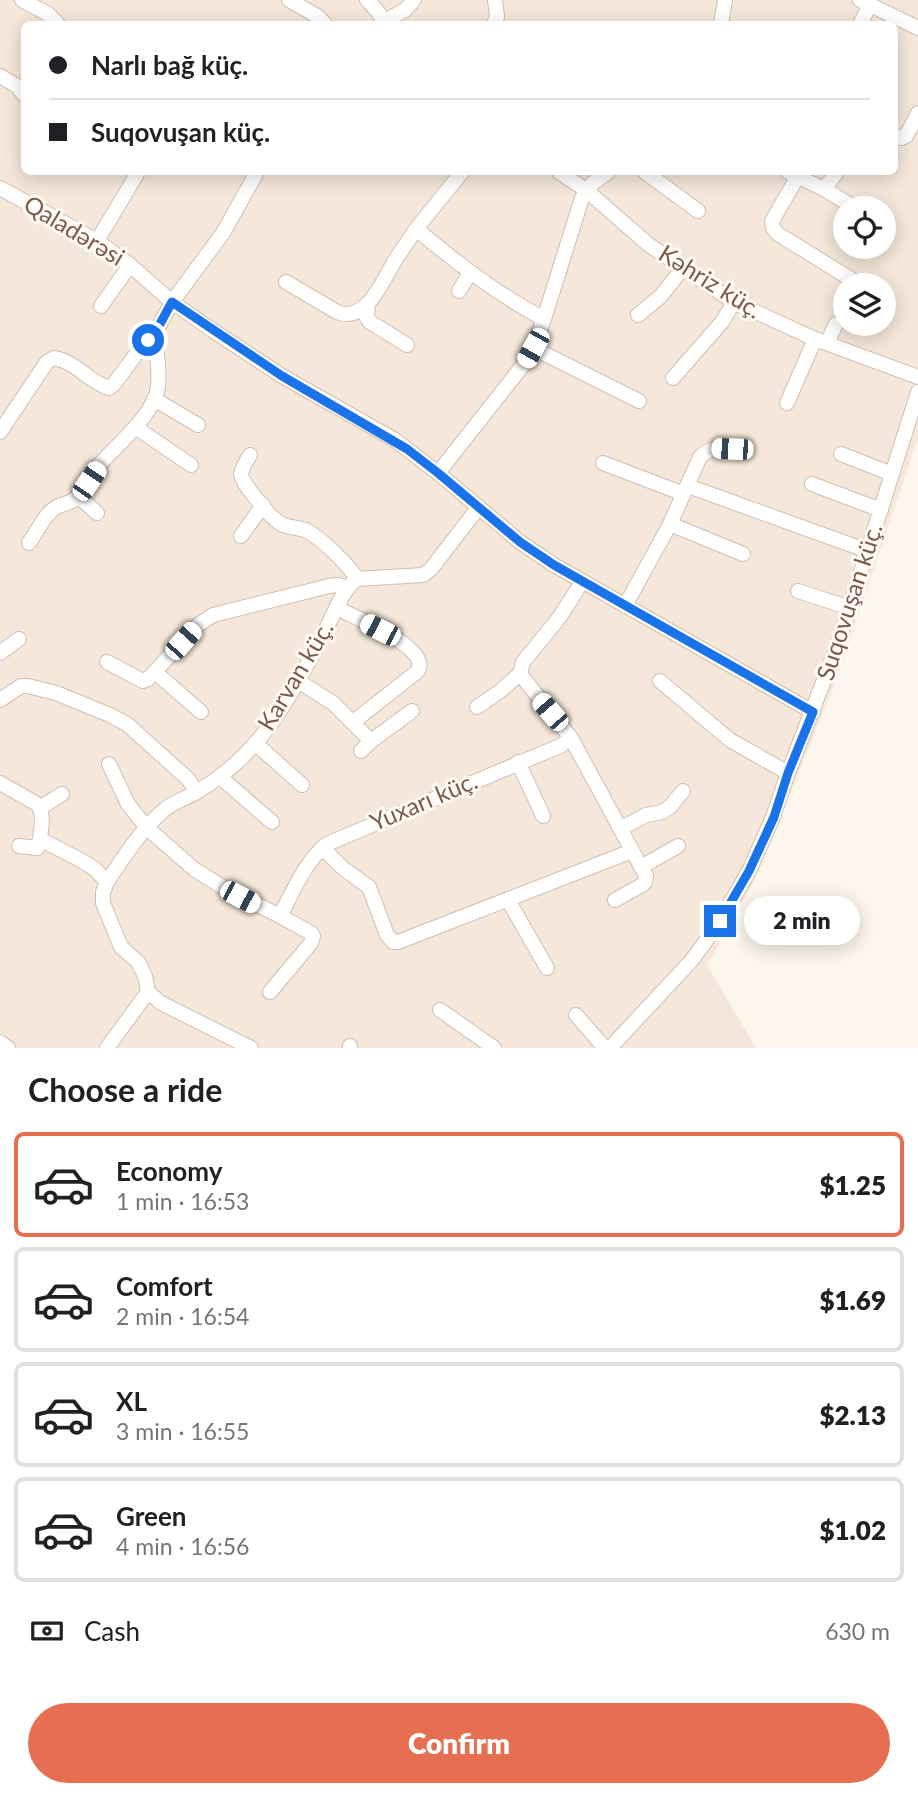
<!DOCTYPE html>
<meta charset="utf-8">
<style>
:root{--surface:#fff;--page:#f2f2f2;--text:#202124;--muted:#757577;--line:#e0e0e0;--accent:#e76f51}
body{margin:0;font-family:Lato,sans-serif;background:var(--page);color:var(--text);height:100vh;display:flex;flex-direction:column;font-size:26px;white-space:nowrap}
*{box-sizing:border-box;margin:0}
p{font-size:23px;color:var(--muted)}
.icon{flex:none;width:38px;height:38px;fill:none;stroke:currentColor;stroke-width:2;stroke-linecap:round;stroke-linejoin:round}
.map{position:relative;height:1048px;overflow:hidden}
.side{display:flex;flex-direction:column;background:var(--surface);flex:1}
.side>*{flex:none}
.banner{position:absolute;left:21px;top:21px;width:877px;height:154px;border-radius:10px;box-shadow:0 4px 18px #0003;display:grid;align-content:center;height:154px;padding:0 28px;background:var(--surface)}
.fabs{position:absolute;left:833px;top:196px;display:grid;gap:14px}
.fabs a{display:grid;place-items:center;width:63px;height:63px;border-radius:50%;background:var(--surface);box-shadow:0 4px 18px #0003;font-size:35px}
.end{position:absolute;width:32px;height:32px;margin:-16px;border:9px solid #1a73e8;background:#fff;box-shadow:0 0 0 4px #fff}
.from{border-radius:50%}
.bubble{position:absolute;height:49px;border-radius:24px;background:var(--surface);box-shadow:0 4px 18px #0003;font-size:23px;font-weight:800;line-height:49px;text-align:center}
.car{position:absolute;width:21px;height:42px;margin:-21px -10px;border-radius:9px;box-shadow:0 0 5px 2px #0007;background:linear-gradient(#fff 24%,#345 0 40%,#fff 0 76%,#345 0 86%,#fff 0)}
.banner b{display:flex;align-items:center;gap:24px;height:66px;font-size:26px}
.banner b+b{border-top:2px solid var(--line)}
.banner i{width:18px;height:18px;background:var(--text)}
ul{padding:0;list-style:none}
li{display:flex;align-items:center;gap:21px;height:105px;margin:0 14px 10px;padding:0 14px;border:4px solid var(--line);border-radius:10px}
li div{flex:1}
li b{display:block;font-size:26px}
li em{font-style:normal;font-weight:800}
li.current{border-color:var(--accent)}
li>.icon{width:63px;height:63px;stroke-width:1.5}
h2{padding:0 28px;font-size:32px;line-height:84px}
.pay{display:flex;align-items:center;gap:18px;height:77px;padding:0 28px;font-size:26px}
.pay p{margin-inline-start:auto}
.button{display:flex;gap:14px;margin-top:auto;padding:14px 28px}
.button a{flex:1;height:80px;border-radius:42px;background:var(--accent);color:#fff;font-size:28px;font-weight:800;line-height:80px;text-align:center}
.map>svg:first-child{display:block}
.residential{fill:#f5e8da;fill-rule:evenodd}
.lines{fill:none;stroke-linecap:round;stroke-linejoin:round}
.minor-casing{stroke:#d1beb0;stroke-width:16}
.minor{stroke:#fff;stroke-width:14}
.route{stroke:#1a73e8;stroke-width:9}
.labels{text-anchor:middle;stroke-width:6;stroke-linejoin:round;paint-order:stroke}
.street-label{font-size:24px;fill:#7a5c4d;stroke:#fffaf3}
</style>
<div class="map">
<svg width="918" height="1048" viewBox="0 0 918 1048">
<rect width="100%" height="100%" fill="#fdf6ec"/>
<path class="residential" d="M0,0H918V438L833,689L753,883L707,965L756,1048H0ZM24,24H894V172H24ZM845,208H884V247H845ZM845,285H884V324H845Z"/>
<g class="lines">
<defs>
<g id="minor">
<path d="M22,0L48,14L58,24"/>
<path d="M289,0L317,16L325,24"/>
<path d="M367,0L379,13L383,22"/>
<path d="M860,0L918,28"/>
<path d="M382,24L383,22L405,10L414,0"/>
<path d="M494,24L497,17L495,0"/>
<path d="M721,24L725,0"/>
<path d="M860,24L870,5"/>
<path d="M0,76L17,86L24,95"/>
<path d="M894,135L901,138L906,136L918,113"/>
<path d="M462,172L416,229C457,263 497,294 544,319"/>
<path d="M559,172L586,190L649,245L734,302L815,339L918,377"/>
<path d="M645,172L698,211"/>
<path d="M788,172L824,189L855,208"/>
<path d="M798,176L772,221L773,228L778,234L854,281"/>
<path d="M0,188L97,241L130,265L172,302L212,330L282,376L395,440L438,473L520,542L554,565L813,712"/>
<path d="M824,189L837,172"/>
<path d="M97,241L137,174"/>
<path d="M286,282L337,312C365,324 383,281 394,262C401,251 409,240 416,229"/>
<path d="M459,291L470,273"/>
<path d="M368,304L367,318L370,322L407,345"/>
<path d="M101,306L130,265"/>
<path d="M638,315L661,296L683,268"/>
<path d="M827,343L836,324"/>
<path d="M533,348L639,401"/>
<path d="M673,378L722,322L734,302"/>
<path d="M154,399L198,425"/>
<path d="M787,403L815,339"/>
<path d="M135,427L191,465"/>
<path d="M0,432L47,362L54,358C75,361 89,382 109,388L114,384L140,349L155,333L172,302L223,233L257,172"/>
<path d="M841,454L892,474"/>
<path d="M250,455C247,460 242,468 241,474C241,483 272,519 281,524C289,528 299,527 307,531C322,539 349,565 357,579"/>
<path d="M603,463L684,494"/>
<path d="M438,473L524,364L533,348L544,319L582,198L593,183L608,172"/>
<path d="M812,484L881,510"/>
<path d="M688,486L868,551"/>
<path d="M78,496L97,513"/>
<path d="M670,524L743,554"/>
<path d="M241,536L263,505"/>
<path d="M29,543C36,533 46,513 55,508C61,504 69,504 75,499C85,490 91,475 100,464C118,444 154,415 158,387C160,370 156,350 155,333"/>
<path d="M798,591L850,608"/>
<path d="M625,606L670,524L700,457C710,447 719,449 732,449"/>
<path d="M337,608C353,617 431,647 418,671L353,722"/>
<path d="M0,653L19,639"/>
<path d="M107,662L143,681L148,679L198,625L213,615L329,586L338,585L348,588"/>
<path d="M155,672L201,712"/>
<path d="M298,681L333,703L371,741"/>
<path d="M660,681L730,740L788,773"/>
<path d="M0,700L21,686H28L56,693L110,715L127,724L138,734L188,779L197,792"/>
<path d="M477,707L499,692L520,674"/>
<path d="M571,738L646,876L645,882L642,885L615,900"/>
<path d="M255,743L302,785"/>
<path d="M361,751L371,741L412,711"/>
<path d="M518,762L543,816"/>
<path d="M109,764L128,804L146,827L194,869L224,888L280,916C293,892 305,861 327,844L560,746L571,738L520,674L523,662L559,618L582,582"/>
<path d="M220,777L272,822"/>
<path d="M0,783L37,804C45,814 41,828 40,839L84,862L95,869L107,882"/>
<path d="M40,808L62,794"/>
<path d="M620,829L646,815L662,812L670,807L683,791"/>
<path d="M19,846L37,848L40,839"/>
<path d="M322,848L344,869L369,887L387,935L393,942H398L632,851"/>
<path d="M641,867L678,846"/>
<path d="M508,900L547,968"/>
<path d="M148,992L161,1003L251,1048"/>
<path d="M270,992L311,943L313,936L311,933L280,916"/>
<path d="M440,1010L494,1048"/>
<path d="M576,1015L605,1048"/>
<path d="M0,1042L8,1048"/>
<path d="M107,1048L148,992L145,976L138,962L121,947L103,903V892L107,882C124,857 140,831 163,811C174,801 188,798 200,790C228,773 254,748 273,721C293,693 308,663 324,633C332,618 343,588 357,579L423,575L431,569L478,508"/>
<path d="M350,1048V1046"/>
<path d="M610,1048L692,960L720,921L749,871L773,817L788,773L838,644L918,392"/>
</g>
</defs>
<use href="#minor" class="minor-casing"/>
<use href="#minor" class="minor"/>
</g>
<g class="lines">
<path class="route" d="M148,340L155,333L172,302L282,376L407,449L438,473L520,542L554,565L813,712L788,773L774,817L749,871L720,921"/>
</g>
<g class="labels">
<g class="street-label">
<text transform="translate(74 231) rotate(31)" y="8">Qaladərəsi</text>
<text transform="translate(710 282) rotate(32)" y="8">Kəhriz küç.</text>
<text transform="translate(850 602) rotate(-72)" y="8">Suqovuşan küç.</text>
<text transform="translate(296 676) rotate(-59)" y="8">Karvan küç.</text>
<text transform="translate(424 802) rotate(-23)" y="8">Yuxarı küç.</text>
</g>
</g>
</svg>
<div class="fabs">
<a><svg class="icon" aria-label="locate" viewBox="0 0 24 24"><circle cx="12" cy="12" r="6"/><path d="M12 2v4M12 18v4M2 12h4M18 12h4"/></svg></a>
<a><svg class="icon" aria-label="layers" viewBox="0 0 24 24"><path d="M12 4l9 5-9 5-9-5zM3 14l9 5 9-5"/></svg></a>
</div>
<i class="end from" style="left:148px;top:340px"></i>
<i class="end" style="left:720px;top:921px"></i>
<div class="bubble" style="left:744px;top:896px;width:116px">2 min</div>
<i class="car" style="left:533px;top:348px;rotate:209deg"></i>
<i class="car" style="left:732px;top:449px;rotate:272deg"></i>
<i class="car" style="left:89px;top:481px;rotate:34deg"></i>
<i class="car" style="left:380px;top:630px;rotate:297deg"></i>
<i class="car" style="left:183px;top:641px;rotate:42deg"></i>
<i class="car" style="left:550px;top:712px;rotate:319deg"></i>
<i class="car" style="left:240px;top:897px;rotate:118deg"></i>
<div class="banner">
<b><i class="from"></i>Narlı bağ küç.</b>
<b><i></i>Suqovuşan küç.</b>
</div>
</div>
<section class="side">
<h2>Choose a ride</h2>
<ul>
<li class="current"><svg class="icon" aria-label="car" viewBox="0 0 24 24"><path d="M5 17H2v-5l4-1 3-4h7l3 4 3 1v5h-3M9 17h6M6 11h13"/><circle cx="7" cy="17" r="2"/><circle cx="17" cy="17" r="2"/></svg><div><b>Economy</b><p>1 min · 16:53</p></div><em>$1.25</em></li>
<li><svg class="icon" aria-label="car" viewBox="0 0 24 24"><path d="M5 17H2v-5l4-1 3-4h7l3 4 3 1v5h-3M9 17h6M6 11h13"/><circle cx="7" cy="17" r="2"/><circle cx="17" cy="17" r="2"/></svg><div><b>Comfort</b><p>2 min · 16:54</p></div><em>$1.69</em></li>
<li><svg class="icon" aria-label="car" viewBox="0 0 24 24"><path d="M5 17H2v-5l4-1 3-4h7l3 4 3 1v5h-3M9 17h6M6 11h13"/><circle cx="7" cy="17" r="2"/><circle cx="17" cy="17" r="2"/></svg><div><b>XL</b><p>3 min · 16:55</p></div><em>$2.13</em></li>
<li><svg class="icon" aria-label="car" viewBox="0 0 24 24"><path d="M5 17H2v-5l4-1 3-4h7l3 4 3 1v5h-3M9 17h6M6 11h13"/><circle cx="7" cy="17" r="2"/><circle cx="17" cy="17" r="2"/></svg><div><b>Green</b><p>4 min · 16:56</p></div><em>$1.02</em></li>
</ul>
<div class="pay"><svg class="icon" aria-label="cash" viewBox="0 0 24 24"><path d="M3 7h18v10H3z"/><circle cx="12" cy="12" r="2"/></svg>Cash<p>630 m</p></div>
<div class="button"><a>Confirm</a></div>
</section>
